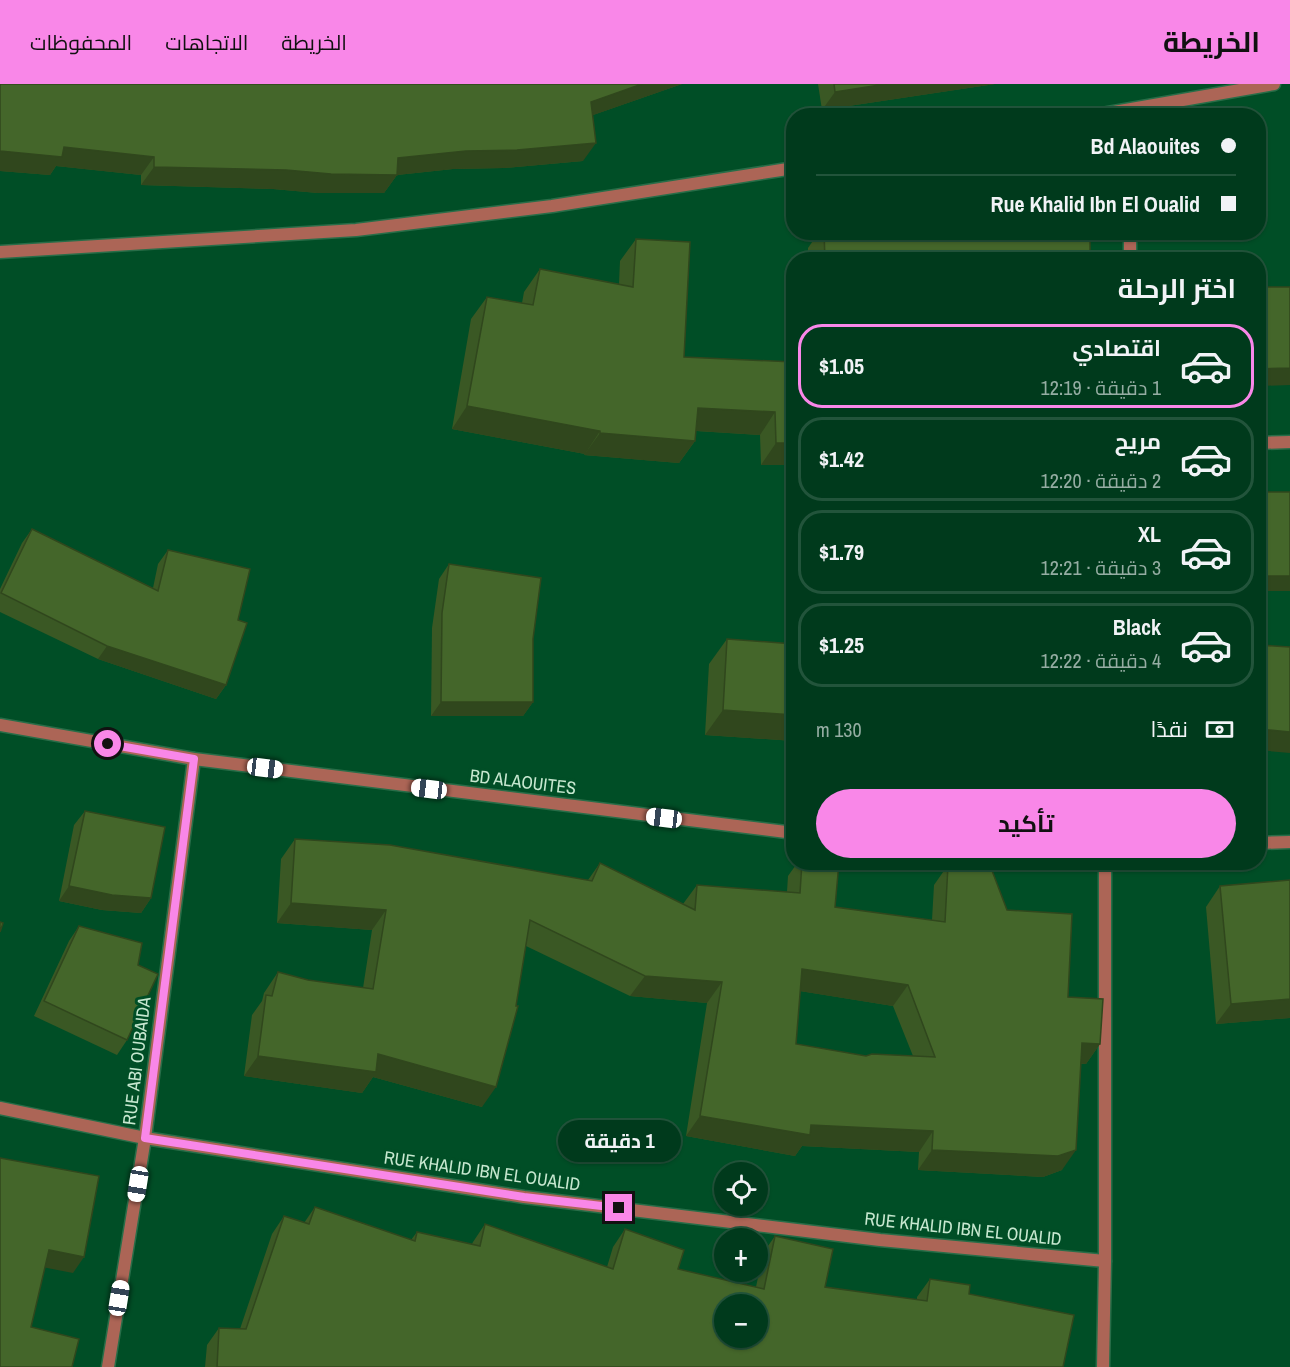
<!DOCTYPE html>
<html lang="ar">
<meta charset="utf-8">
<style>
:root{--surface:#003a1c;--page:#0a4125;--text:#f1f3f6;--muted:#95ada3;--line:#22543b;--accent:#f987e8}
body{margin:0;font-family:"Archivo Narrow",Cairo,sans-serif;background:var(--page);color:var(--text);direction:rtl;height:100vh;display:flex;flex-direction:column;font-size:22px;white-space:nowrap}
*{box-sizing:border-box;margin:0}
p{font-size:20px;color:var(--muted)}
.icon{flex:none;width:33px;height:33px;fill:none;stroke:currentColor;stroke-width:2;stroke-linecap:round;stroke-linejoin:round}
.map{position:relative;flex:1;overflow:hidden;direction:ltr}
.sheet{position:absolute;left:786px;top:168px;width:480px;height:618px;display:flex;flex-direction:column;background:var(--surface);border-radius:24px;box-shadow:0 2px 4px #0004,0 0 0 2px var(--line);direction:rtl}
.sheet>*{flex:none}
.banner{position:absolute;left:786px;top:24px;width:480px;height:132px;border-radius:24px;box-shadow:0 2px 4px #0004,0 0 0 2px var(--line);direction:rtl;display:grid;align-content:center;height:132px;padding:0 30px;background:var(--surface)}
.tools{position:absolute;left:714px;top:1078px;display:grid;gap:12px}
.tools a{display:grid;place-items:center;width:54px;height:54px;border-radius:50%;background:var(--surface);box-shadow:0 2px 4px #0004,0 0 0 2px var(--line);font-size:30px}
.end{position:absolute;width:27px;height:27px;margin:-14px;border:8px solid #f987e8;background:#111;box-shadow:0 0 0 3px #111}
.from{border-radius:50%}
.bubble{position:absolute;height:42px;border-radius:21px;background:var(--surface);box-shadow:0 2px 4px #0004,0 0 0 2px var(--line);font-size:20px;font-weight:700;line-height:42px;text-align:center;direction:rtl}
.car{position:absolute;width:18px;height:36px;margin:-18px -9px;border-radius:8px;box-shadow:0 0 4px 2px #0007;background:linear-gradient(#fff 24%,#345 0 40%,#fff 0 76%,#345 0 86%,#fff 0)}
.banner b{display:flex;align-items:center;gap:21px;height:57px;font-size:22px}
.banner b+b{border-top:2px solid var(--line)}
.banner i{width:15px;height:15px;background:var(--text)}
ul{padding:0;list-style:none}
li{display:flex;align-items:center;gap:18px;height:84px;margin:0 12px 9px;padding:0 18px;border:3px solid var(--line);border-radius:24px}
li div{flex:1}
li b{display:block;font-size:22px}
li em{font-style:normal;font-weight:700}
li.selected{border-color:var(--accent)}
li>.icon{width:54px;height:54px;stroke-width:1.5}
h2{padding:0 30px;font-size:27px;line-height:72px}
.pay{display:flex;align-items:center;gap:15px;height:66px;padding:0 30px;font-size:22px}
.pay p{margin-inline-start:auto}
.action{display:flex;gap:12px;margin-top:auto;padding:12px 30px}
.action a{flex:1;height:69px;border-radius:36px;background:var(--accent);color:#111;font-size:24px;font-weight:700;line-height:69px;text-align:center}
header{display:flex;align-items:center;gap:36px;box-sizing:border-box;height:84px;padding:0 30px;background:var(--accent);color:#111}
header strong{font-size:28px}
nav{display:flex;gap:33px;margin-inline-start:auto;font-size:21px}
.map>svg:first-child{display:block}
.lines{fill:none;stroke-linecap:round;stroke-linejoin:round}
.minor-casing{stroke:#286d48;stroke-width:15}
.minor{stroke:#ac6556;stroke-width:12}
.wall{fill:#3a5824;fill-rule:evenodd}
.shaded-wall{fill:#30471d}
.building{fill:#44662a;stroke:#30471d;stroke-width:1.5;fill-rule:evenodd}
.route{stroke:#f987e8;stroke-width:8}
.labels{text-anchor:middle;stroke-width:6;stroke-linejoin:round;paint-order:stroke}
.street-label{font-size:18px;fill:#c7e8d0;stroke:#004e26}
</style>
<header>
<strong>الخريطة</strong>
<nav><a>الخريطة</a><a>الاتجاهات</a><a>المحفوظات</a></nav>
</header>
<div class="map">
<svg width="1290" height="1283" viewBox="0 0 1290 1283">
<rect width="100%" height="100%" fill="#004e26"/>
<g class="lines">
<defs>
<g id="minor">
<path d="M1091,32L1274,0"/>
<path d="M0,168L356,146L552,122L794,84"/>
<path d="M1130,176V148"/>
<path d="M1258,359L1290,358"/>
<path d="M0,641L194,675L794,749"/>
<path d="M1258,759L1290,758"/>
<path d="M0,1024L145,1054L524,1113L880,1156L1105,1177"/>
<path d="M108,1283L145,1054L194,675"/>
<path d="M1103,1283L1105,1177V778"/>
</g>
</defs>
<use href="#minor" class="minor-casing"/>
<use href="#minor" class="minor"/>
</g>
<g class="wall">
<path d="M0,0H682L593,31L583,77L504,84L453,85L397,91L384,109H318L273,105L141,101V91L56,82L50,91L0,87Z"/>
<path d="M818,0H995L822,26Z"/>
<path d="M819,148H1090V176H808V164Z"/>
<path d="M636,155L684,273L794,278V381H761L760,351L696,347L695,357L679,379L584,371L585,370L452,345L471,235L487,213L522,219L524,208L540,185L619,200L620,177Z"/>
<path d="M32,445L153,504L158,480L168,466L238,536L226,601L216,615L98,575L0,528V505L22,459Z"/>
<path d="M449,480L533,555V618L523,632H431L432,544L439,495Z"/>
<path d="M727,555L794,560V657L705,651L709,580Z"/>
<path d="M85,727L151,814L141,829L102,826L59,817L74,741Z"/>
<path d="M295,755L588,796L600,779L683,820L697,801L787,808L788,792L798,778H839L835,823L932,836L934,801L948,781L1007,826L1100,960L1086,980H1081L1062,1086L1043,1093L918,1086L919,1068L802,1062L795,1072L686,1052L707,919L630,912L526,862L482,1023L373,993L362,1009L244,992L252,931L262,917L264,909L278,888L308,896L363,904L372,846L277,839L281,775ZM800,907L893,922L913,972H866L796,960Z"/>
<path d="M1290,796V934L1216,940L1206,823L1220,802Z"/>
<path d="M79,842L138,881L127,956L117,971L34,932L69,857Z"/>
<path d="M315,1123L411,1156L417,1148L472,1160L473,1158L485,1140L607,1183L613,1163L625,1145L678,1185L756,1203L763,1169L775,1152L825,1203L917,1216V1213L930,1195L969,1210L1063,1283H205L207,1261L219,1244L240,1245L272,1150L284,1132L304,1139Z"/>
</g>
<g class="shaded-wall">
<path d="M642,0H682L579,36L591,18Z"/>
<path d="M886,0H995L822,26L835,8Z"/>
<path d="M596,59L583,77L504,84L453,85L397,91L384,109H318L273,105L141,101L154,83L398,74L466,67Z"/>
<path d="M64,63L154,73L141,91L56,82L50,91L0,87V67Z"/>
<path d="M1290,284V301L1258,302V285Z"/>
<path d="M467,322L600,347L585,370L452,345Z"/>
<path d="M698,324L775,328L760,351L682,346Z"/>
<path d="M600,349L695,357L679,379L584,371Z"/>
<path d="M776,359H794V381H761Z"/>
<rect x="1258" y="492" width="32" height="15"/>
<path d="M107,562L226,601L216,615L98,575Z"/>
<path d="M441,618H533L523,632H431Z"/>
<path d="M723,626L794,631V657L705,651Z"/>
<path d="M1258,645L1290,648V669L1258,666Z"/>
<path d="M69,802L151,814L141,829L102,826L59,817Z"/>
<path d="M291,819L386,826L372,846L277,839Z"/>
<path d="M802,885L908,901L893,922L787,905Z"/>
<path d="M645,892L722,898L707,919L630,912Z"/>
<path d="M1290,915V934L1216,940L1231,920Z"/>
<path d="M1082,959L1100,960L1086,980L1068,979Z"/>
<path d="M378,970L496,1003L482,1023L373,993L362,1009L244,992L258,972Z"/>
<path d="M700,1032L811,1041L933,1047L919,1068L802,1062L795,1072L686,1052Z"/>
<path d="M932,1066H1076L1062,1086L1043,1093L918,1086Z"/>
<path d="M49,1166L84,1173L73,1189L37,1182Z"/>
</g>
<g class="building">
<path d="M0,0H642L591,18L596,59L517,66L466,67L398,74L397,91L331,90L286,86L154,83V73L64,63L62,73L0,67Z"/>
<path d="M834,0H886L835,8Z"/>
<path d="M824,148H1090V176L912,175V176H825Z"/>
<path d="M636,155L690,158L684,273L794,278V359H776L775,328L698,324L695,357L600,349V347L467,322L487,213L533,221L540,185L633,203Z"/>
<path d="M1258,203H1290V284L1258,285Z"/>
<rect x="1258" y="408" width="32" height="84"/>
<path d="M32,445L158,507L168,466L250,485L238,536L247,539L226,601L107,562L1,509Z"/>
<path d="M449,480L541,494L533,555V618H441L442,529Z"/>
<path d="M727,555L794,560V631L723,626Z"/>
<path d="M1258,561L1290,563V648L1258,645Z"/>
<path d="M85,727L165,743L151,814L112,811L69,802Z"/>
<path d="M295,755L390,761L592,797L600,779L695,826L697,801L800,809L802,778H839L835,823L945,838L948,781L991,784L1007,826L1072,830L1068,913L1103,915L1100,960L1082,959L1076,1066L1058,1072L932,1066L933,1047L811,1041L810,1051L700,1032L722,898L645,892L530,836L516,922H518L496,1003L378,970L376,988L258,972L266,911L272,912L278,888L308,896L373,905L386,826L291,819ZM802,885L908,901L935,973L872,970L866,972L796,960Z"/>
<path d="M1290,796V915L1231,920L1220,802Z"/>
<path d="M0,838L3,839L0,848Z"/>
<path d="M79,842L142,859L138,881L158,890L127,956L44,917Z"/>
<path d="M0,1074L99,1092L84,1173L49,1166L31,1243L79,1255L72,1283H0Z"/>
<path d="M315,1123L415,1157L417,1148L480,1162L485,1140L613,1185L625,1145L684,1166L678,1185L764,1205L775,1152L833,1165L825,1203L927,1217L930,1195L970,1201L969,1210L1074,1231L1063,1283H217L219,1244L246,1245L284,1132L309,1140ZM724,1221H758V1254H724Z"/>
</g>
<g class="lines">
<path class="route" d="M108,660L194,675L145,1054L524,1113L619,1124"/>
</g>
<g class="labels">
<g class="street-label">
<text transform="translate(523 698) rotate(7)" y="6">BD ALAOUITES</text>
<text transform="translate(137 977) rotate(-83)" y="6">RUE ABI OUBAIDA</text>
<text transform="translate(482 1087) rotate(8)" y="6">RUE KHALID IBN EL OUALID</text>
<text transform="translate(963 1145) rotate(6)" y="6">RUE KHALID IBN EL OUALID</text>
</g>
</g>
</svg>
<div class="tools">
<a><svg class="icon" aria-label="locate" viewBox="0 0 24 24"><circle cx="12" cy="12" r="6"/><path d="M12 2v4M12 18v4M2 12h4M18 12h4"/></svg></a>
<a>+</a>
<a>−</a>
</div>
<i class="end from" style="left:108px;top:660px"></i>
<i class="end" style="left:619px;top:1124px"></i>
<div class="bubble" style="left:558px;top:1036px;width:123px">1 دقيقة</div>
<i class="car" style="left:265px;top:684px;rotate:97deg"></i>
<i class="car" style="left:429px;top:705px;rotate:277deg"></i>
<i class="car" style="left:664px;top:734px;rotate:277deg"></i>
<i class="car" style="left:138px;top:1100px;rotate:189deg"></i>
<i class="car" style="left:119px;top:1214px;rotate:9deg"></i>
<div class="banner">
<b><i class="from"></i>Bd Alaouites</b>
<b><i></i>Rue Khalid Ibn El Oualid</b>
</div>
<section class="sheet">
<h2>اختر الرحلة</h2>
<ul>
<li class="selected"><svg class="icon" aria-label="car" viewBox="0 0 24 24"><path d="M5 17H2v-5l4-1 3-4h7l3 4 3 1v5h-3M9 17h6M6 11h13"/><circle cx="7" cy="17" r="2"/><circle cx="17" cy="17" r="2"/></svg><div><b>اقتصادي</b><p>1 دقيقة · 12:19</p></div><em>$1.05</em></li>
<li><svg class="icon" aria-label="car" viewBox="0 0 24 24"><path d="M5 17H2v-5l4-1 3-4h7l3 4 3 1v5h-3M9 17h6M6 11h13"/><circle cx="7" cy="17" r="2"/><circle cx="17" cy="17" r="2"/></svg><div><b>مريح</b><p>2 دقيقة · 12:20</p></div><em>$1.42</em></li>
<li><svg class="icon" aria-label="car" viewBox="0 0 24 24"><path d="M5 17H2v-5l4-1 3-4h7l3 4 3 1v5h-3M9 17h6M6 11h13"/><circle cx="7" cy="17" r="2"/><circle cx="17" cy="17" r="2"/></svg><div><b>XL</b><p>3 دقيقة · 12:21</p></div><em>$1.79</em></li>
<li><svg class="icon" aria-label="car" viewBox="0 0 24 24"><path d="M5 17H2v-5l4-1 3-4h7l3 4 3 1v5h-3M9 17h6M6 11h13"/><circle cx="7" cy="17" r="2"/><circle cx="17" cy="17" r="2"/></svg><div><b>Black</b><p>4 دقيقة · 12:22</p></div><em>$1.25</em></li>
</ul>
<div class="pay"><svg class="icon" aria-label="cash" viewBox="0 0 24 24"><path d="M3 7h18v10H3z"/><circle cx="12" cy="12" r="2"/></svg>نقدًا<p>130 m</p></div>
<div class="action"><a>تأكيد</a></div>
</section>
</div>
